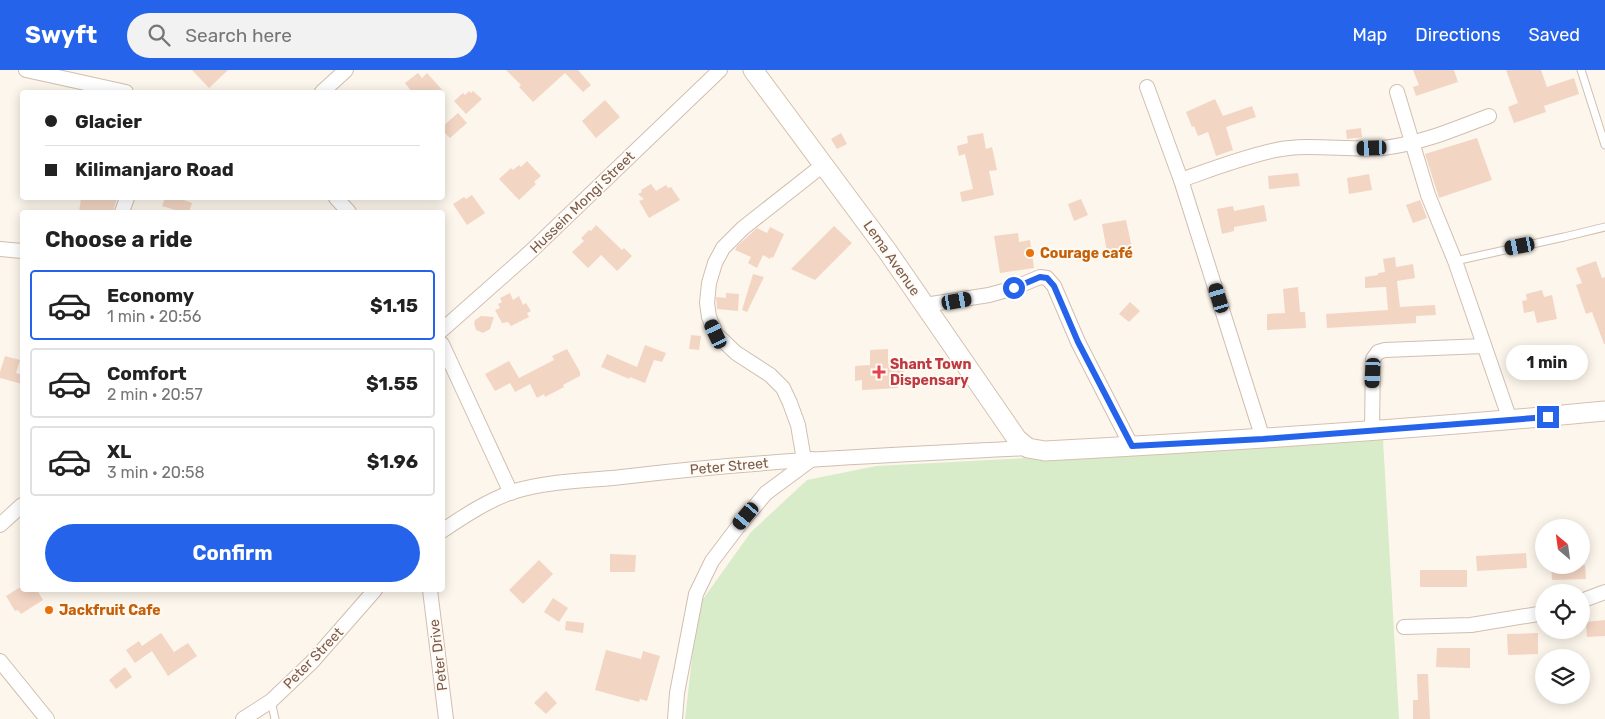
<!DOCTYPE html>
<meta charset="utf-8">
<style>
:root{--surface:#fff;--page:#f2f2f2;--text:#222;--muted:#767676;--line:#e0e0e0;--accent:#2563eb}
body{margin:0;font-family:Rubik,sans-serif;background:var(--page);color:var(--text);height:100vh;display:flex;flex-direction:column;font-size:19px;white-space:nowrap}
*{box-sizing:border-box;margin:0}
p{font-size:16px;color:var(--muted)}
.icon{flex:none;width:28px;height:28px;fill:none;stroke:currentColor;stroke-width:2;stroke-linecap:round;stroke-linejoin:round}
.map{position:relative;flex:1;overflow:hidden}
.sheet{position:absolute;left:20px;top:140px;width:425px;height:382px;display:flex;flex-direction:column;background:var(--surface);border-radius:5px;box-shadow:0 2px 12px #0003}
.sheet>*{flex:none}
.hud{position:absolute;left:20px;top:20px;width:425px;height:110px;border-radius:5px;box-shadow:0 2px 12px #0003;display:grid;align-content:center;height:110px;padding:0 25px;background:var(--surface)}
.needle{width:32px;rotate:331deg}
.fabs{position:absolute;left:1535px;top:449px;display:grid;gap:10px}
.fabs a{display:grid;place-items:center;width:55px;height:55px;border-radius:50%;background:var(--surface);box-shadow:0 2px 12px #0003;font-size:25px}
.end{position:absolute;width:22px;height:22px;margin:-11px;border:6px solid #2563eb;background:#fff;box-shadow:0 0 0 2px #fff}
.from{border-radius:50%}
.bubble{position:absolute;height:35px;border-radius:18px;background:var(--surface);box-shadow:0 2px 12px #0003;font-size:16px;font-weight:700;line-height:35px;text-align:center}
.car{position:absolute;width:15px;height:30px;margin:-15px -8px;border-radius:6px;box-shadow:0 0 4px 1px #0007;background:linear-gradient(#222 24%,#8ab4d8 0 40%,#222 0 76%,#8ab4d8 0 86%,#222 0)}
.hud b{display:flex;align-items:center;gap:18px;height:48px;font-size:19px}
.hud b+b{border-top:1px solid var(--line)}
.hud i{width:12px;height:12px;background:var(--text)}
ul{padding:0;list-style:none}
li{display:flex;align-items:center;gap:15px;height:70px;margin:0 10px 8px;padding:0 15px;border:2px solid var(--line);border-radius:5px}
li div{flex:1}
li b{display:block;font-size:19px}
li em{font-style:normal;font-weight:700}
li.active{border-color:var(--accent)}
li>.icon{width:45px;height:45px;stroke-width:1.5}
h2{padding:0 25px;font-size:22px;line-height:60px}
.action{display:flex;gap:10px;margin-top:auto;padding:10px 25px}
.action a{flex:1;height:58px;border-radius:30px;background:var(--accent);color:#fff;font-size:20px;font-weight:700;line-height:58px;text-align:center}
header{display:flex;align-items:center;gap:30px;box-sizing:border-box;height:70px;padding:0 25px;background:var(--accent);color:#fff}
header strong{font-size:24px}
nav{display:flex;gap:28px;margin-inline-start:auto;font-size:18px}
.search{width:350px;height:45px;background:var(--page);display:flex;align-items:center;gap:12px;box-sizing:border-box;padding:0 18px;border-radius:28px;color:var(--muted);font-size:19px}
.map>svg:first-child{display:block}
.green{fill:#d8ecc9}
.building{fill:#f3d5c3}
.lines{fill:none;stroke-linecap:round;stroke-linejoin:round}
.service-casing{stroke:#d1beb0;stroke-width:9}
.minor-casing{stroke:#d1beb0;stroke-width:16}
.secondary-casing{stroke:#d6c0b0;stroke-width:21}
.service{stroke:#fff;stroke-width:7}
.minor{stroke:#fff;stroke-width:14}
.secondary{stroke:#fff;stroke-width:19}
.route{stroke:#2563eb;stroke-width:6}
.food-dot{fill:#e8710a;stroke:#fffaf3;stroke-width:2}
.health-dot{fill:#e0444e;stroke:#fffaf3;stroke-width:2}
.labels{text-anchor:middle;stroke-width:4;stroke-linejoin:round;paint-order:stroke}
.street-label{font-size:14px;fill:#7a5c4d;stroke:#fffaf3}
.food-label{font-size:14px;font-weight:bold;fill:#c56008;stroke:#fffaf3;text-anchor:start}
.health-label{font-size:14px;font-weight:bold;fill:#be3a42;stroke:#fffaf3;text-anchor:start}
</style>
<header>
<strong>Swyft</strong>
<div class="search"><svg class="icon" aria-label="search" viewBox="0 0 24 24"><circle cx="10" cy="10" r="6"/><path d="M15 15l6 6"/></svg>Search here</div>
<nav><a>Map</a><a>Directions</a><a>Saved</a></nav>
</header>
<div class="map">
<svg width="1605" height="649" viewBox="0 0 1605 649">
<rect width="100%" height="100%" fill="#fdf6ec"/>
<path class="green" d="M1383,369L1399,649H685L698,536L751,462L807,410L876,396Z"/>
<g class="building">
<path d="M192,0H228L209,18Z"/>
<path d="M506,0H578L591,15L583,22L565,3L533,32L519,17L521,15Z"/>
<path d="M1413,0H1454L1458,12L1416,26L1413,17L1419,15Z"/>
<path d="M1506,0H1541L1547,17L1574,8L1579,24L1544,36L1546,42L1514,53L1508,37L1518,33Z"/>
<path d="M418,3L422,8L427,3L444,22H412L405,13Z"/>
<path d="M469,21L471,23L473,21L482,29L466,44L454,31L463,23L465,25Z"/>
<path d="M1215,29L1223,46L1252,36L1256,47L1226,57L1233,80L1216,86L1208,62L1198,66L1194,56L1192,57L1186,42Z"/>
<path d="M605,30L620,47L596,68L582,51Z"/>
<path d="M458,43L467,53L450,68L442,60V57Z"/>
<path d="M1361,58L1362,67L1347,69L1346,60Z"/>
<path d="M841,63L847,74L837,79L831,69Z"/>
<path d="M983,63L986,79L992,77L997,100L989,101L994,125L962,132L960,122L973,119L965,84L959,86L957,76L968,73L967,66Z"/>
<path d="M1477,68L1492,110L1439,128L1425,84Z"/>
<path d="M527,91L541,106L534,112L536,114L519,130L499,109L511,98L513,100L519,95L521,97Z"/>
<path d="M1298,103L1300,116L1269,119L1268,106Z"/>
<path d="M1369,104L1372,120L1349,124L1347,108Z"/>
<path d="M651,114L656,121L666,115L668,118L671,117L680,130L649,148L639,131L644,129L638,124L642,122L641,120Z"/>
<path d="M472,125L485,143L467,155L453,134L464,127L466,129Z"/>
<path d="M81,128H117L113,142H79Z"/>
<path d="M165,128H178L192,133L189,142H182L162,136Z"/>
<path d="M1081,129L1088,145L1074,151L1068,134Z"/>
<path d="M1420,130L1427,148L1413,153L1406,135Z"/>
<path d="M1264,135L1267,151L1234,157V161L1222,164L1217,139L1233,136L1234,141Z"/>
<path d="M1126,150L1132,178L1107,182L1102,154Z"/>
<path d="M596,155L622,180L624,178L632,186L617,201L601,185L588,198L572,182L584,171L581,168L589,160L591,161Z"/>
<path d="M834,156L852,173L815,210L791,199Z"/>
<path d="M770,157L784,164L773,188L771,187L770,189L763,185L757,198L748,193L751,187L735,180L737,176L757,158L767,163Z"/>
<path d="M1018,163L1019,172L1030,170L1034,198L1000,203L994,166Z"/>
<path d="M1395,187L1396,197L1413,194L1415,208L1397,211L1400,237L1435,235L1436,245L1416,246V253L1327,258L1326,244L1388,240L1386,217L1365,218V207L1378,205V203L1385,202L1383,189Z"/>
<path d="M1596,191L1602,208L1605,207V274H1604L1592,242L1586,244L1576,215L1582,213L1576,198Z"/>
<path d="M753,204L764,207L747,242L742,240Z"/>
<path d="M1298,217L1300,242H1305L1306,258L1267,260V244L1285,243L1283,219Z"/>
<path d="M1542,220L1544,227L1552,225L1557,249L1537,253L1534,241L1524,243L1522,231L1527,230L1526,224Z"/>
<path d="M510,223L513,230L519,226L523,235L526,233L531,241L527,243L529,247L511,256L508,252L502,253L495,240L500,238L498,234L502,232L500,228Z"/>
<path d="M726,223L739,224L738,241L717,239L716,227L726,228Z"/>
<path d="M1130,232L1140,241L1129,252L1119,244Z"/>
<path d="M481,246L494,247L490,259L483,263L476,260L474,253L475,250Z"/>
<path d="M691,265L701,266L699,280L689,279Z"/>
<path d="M645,275L666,283L662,292L654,290L645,313L630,307L629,309L601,297L607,284L637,297Z"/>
<path d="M567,279L580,302V306L563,315L564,317L545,327L544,324L537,328L530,314L515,322L510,313L495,321L485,304L509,291L519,308L554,290L552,286Z"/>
<path d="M888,279V294H903L904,309H898V318L862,320V310L855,311V296L870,295V280Z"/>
<path d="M5,286L20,290L16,303L22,305V314L0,308V302Z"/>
<path d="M1526,483L1527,498L1477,501L1476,486Z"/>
<path d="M610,484L636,485L635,502H610Z"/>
<path d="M539,490L553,504L523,534L509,520Z"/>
<path d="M1551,495H1585L1586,509L1552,510Z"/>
<rect x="1420" y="500" width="47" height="17"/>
<path d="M22,516V520H37L43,530L21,544L18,540L15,541L6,526Z"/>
<path d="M553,528L568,538L559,552L544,542Z"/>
<path d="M1605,550V566L1587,567L1586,552Z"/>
<path d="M566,551L584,553L583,563L565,560Z"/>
<path d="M161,563L174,582L188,573L197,586L168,606L152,581L135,593L126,580L139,571L142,576Z"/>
<path d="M1538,563V584L1508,585L1507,564Z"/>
<path d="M1437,578H1470V598L1436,597Z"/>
<path d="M606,580L641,589L643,581L660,586L647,631L640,629L639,632L595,620Z"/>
<path d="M125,597L132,607L116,619L109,610Z"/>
<path d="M1417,604H1428L1430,649H1413V630H1418Z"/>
<path d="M546,621L557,633L546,644L534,633Z"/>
</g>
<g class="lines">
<defs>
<g id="service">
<path d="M1581,0L1605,75"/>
<path d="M1455,191L1564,167L1605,157"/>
<path d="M271,631L275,649"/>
</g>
<g id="minor">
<path d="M26,0L126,22"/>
<path d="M1147,17L1181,110L1263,369"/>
<path d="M322,22L346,0"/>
<path d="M1397,22L1428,125L1455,191L1510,350"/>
<path d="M1181,110C1212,99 1243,87 1276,80C1311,73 1347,81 1383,78C1420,74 1455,59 1489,46"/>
<path d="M336,128L349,142"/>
<path d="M122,142L127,128"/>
<path d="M0,179L22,181"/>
<path d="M925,235L989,225L1014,218L1040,207L1047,208L1054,216L1078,272L1132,377"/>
<path d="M442,260L529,183L720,0"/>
<path d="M442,274L511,423"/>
<path d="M1372,360L1373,289L1378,282L1385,280L1484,276"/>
<path d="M804,390L798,355L790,333L783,318L770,305L736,283L716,264L709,247L707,233L709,213L715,193L723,178L743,158L823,95"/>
<path d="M0,455L22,435"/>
<path d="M442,461C464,446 487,431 512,422C550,410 592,411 631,406C763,390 895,385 1028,378"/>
<path d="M430,520L446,649"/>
<path d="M1581,531L1605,522"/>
<path d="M1404,557L1471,555L1544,543"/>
<path d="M0,591L47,649"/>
<path d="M243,649L271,631L312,592L375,520"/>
<path d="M675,649L677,623L696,524L712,491L737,458L766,423L812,389"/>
</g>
<path id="secondary" d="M753,0L888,182L1006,353L1017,369L1028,378L1045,381C1232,371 1419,359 1605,341"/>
</defs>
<use href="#service" class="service-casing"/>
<use href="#minor" class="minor-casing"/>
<use href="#secondary" class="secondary-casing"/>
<use href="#service" class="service"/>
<use href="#minor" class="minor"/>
<use href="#secondary" class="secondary"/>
</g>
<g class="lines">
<path class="route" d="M1014,218L1040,207L1047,208L1054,216L1078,272L1132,376L1263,369L1548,347"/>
</g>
<g class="food-dot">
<circle cx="1030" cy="183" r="5"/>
<circle cx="49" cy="540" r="5"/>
</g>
<path class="health-dot" d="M876.5 294.5h5v5h5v5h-5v5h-5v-5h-5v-5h5z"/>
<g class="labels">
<g class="street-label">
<text transform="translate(582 132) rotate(-44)" y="5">Hussein Mongi Street</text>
<text transform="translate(892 188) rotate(55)" y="5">Lema Avenue</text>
<text transform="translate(729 396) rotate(-5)" y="5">Peter Street</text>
<text transform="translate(438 585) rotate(-97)" y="5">Peter Drive</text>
<text transform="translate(313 588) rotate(-46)" y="5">Peter Street</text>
</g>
<g class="food-label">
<text x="1040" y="188">Courage café</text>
<text x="59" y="545">Jackfruit Cafe</text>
</g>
<g class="health-label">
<text x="890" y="299">Shant Town<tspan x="890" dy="16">Dispensary</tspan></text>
</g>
</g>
</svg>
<div class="fabs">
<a><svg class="needle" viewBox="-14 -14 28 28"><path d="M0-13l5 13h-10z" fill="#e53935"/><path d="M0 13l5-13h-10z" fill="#767676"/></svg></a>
<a><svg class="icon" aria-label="locate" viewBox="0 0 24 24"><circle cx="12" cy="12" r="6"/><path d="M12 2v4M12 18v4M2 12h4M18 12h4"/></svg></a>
<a><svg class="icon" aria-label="layers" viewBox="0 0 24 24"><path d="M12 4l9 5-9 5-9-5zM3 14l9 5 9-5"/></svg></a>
</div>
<i class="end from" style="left:1014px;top:218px"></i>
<i class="end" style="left:1548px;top:347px"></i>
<div class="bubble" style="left:1506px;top:275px;width:82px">1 min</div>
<i class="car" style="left:1372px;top:78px;rotate:268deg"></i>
<i class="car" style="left:1520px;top:176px;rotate:259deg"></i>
<i class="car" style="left:1219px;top:228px;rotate:343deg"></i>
<i class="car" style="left:957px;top:231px;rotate:80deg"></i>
<i class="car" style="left:716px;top:264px;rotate:335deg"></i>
<i class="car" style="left:1373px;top:303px;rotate:183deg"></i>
<i class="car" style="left:746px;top:446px;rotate:220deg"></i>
<div class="hud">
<b><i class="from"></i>Glacier</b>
<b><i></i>Kilimanjaro Road</b>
</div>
<section class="sheet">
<h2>Choose a ride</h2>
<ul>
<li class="active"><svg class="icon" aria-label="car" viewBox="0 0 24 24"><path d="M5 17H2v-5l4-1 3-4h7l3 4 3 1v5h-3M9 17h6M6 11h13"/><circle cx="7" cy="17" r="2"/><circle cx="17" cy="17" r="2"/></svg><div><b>Economy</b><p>1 min · 20:56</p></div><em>$1.15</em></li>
<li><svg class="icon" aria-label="car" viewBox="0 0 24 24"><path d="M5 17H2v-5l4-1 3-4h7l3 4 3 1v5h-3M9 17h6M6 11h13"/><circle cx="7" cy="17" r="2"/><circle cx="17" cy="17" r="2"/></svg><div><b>Comfort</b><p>2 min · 20:57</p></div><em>$1.55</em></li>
<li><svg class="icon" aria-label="car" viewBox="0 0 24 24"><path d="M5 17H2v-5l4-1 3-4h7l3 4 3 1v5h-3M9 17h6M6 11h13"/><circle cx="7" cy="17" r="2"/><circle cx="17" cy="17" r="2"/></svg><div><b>XL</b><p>3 min · 20:58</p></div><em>$1.96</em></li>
</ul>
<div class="action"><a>Confirm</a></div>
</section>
</div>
